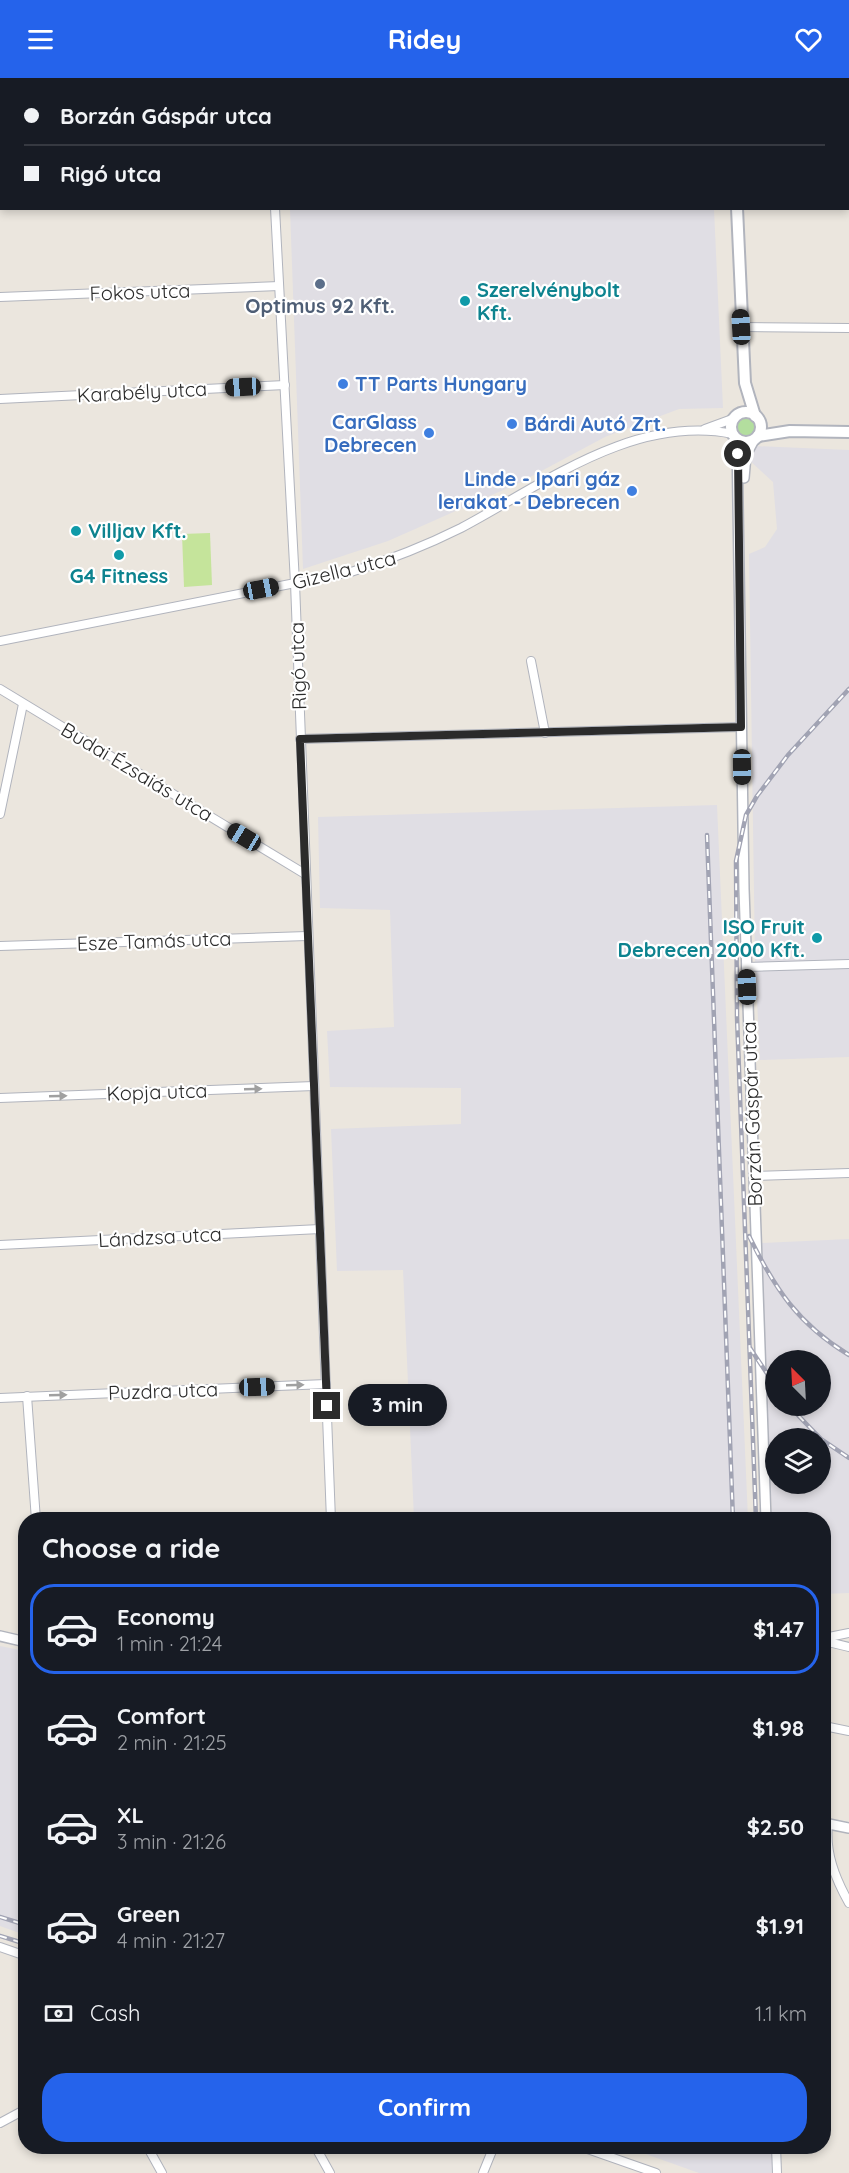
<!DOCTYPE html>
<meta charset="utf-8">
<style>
:root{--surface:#171b24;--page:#242831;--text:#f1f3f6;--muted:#9ea1a6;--line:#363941;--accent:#2563eb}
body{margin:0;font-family:Quicksand,sans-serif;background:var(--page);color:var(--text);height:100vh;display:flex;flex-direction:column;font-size:22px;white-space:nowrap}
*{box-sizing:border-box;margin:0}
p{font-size:20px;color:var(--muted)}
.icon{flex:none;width:33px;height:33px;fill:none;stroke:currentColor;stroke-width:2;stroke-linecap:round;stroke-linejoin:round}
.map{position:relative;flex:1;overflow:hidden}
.details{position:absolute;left:18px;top:1434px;width:813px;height:642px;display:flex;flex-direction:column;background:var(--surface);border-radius:24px;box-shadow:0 3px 9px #0003}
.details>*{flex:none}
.top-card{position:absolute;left:0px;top:0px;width:849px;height:132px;box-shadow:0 3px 9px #0003;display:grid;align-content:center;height:132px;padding:0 24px;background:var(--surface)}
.needle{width:39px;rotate:336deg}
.tools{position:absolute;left:765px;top:1272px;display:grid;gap:12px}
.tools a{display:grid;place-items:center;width:66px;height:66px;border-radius:50%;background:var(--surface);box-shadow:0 3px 9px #0003;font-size:30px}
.end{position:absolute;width:27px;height:27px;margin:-14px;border:8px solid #2b2b2b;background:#fff;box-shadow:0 0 0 3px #fff}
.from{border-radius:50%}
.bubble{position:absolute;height:42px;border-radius:21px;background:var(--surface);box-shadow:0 3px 9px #0003;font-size:20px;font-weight:700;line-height:42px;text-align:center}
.car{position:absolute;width:18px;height:36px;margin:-18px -9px;border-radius:8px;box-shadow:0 0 4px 2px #0007;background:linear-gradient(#222 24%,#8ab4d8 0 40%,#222 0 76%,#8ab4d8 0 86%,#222 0)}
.top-card b{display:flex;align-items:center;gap:21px;height:57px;font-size:22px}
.top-card b+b{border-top:2px solid var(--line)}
.top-card i{width:15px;height:15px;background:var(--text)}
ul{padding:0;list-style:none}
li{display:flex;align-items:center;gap:18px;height:90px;margin:0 12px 9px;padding:0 12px;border:3px solid transparent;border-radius:24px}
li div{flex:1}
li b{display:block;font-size:22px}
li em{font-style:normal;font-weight:700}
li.active{border-color:var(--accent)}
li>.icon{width:54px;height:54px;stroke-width:1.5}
h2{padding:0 24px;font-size:27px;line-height:72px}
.pay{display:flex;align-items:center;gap:15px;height:66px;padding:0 24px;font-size:22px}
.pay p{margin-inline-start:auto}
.primary-button{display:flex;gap:12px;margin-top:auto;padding:12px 24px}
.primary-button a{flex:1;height:69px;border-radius:24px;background:var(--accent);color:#fff;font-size:24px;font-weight:700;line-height:69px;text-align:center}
header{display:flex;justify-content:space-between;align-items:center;height:78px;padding:0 24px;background:var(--accent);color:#fff;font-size:27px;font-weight:700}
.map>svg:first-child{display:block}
.industrial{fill:#e0dee4;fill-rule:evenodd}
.green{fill:#b3de9e}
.pitch{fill:#c5e49b}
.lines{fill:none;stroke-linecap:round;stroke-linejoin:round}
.minor-casing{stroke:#b1b4bd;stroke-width:10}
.tertiary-casing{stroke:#b1b4bd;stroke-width:12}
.secondary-casing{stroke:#b1b4bd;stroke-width:14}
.minor{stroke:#fff;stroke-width:8}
.tertiary{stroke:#fff;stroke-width:9}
.secondary{stroke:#fff;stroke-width:10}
.rail-casing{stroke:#a1a3b3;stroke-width:4.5}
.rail{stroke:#fff;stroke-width:2;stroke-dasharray:7;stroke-linecap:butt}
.oneway{fill:#a0a0a0}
.route{stroke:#2b2b2b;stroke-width:8}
.service-dot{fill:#5c6f8a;stroke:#fff;stroke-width:2}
.culture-dot{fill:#0f9aa8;stroke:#fff;stroke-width:2}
.shop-dot{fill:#3f7fe0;stroke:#fff;stroke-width:2}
.labels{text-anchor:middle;stroke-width:4.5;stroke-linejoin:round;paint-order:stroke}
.culture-label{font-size:20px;font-weight:bold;fill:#0d838f;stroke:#fff;text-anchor:start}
.street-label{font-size:20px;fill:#2b2b2b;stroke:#fff}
.service-label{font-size:20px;font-weight:bold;fill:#4e5e75;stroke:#fff}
.shop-label{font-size:20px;font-weight:bold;fill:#366cbe;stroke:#fff;text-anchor:start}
</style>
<header><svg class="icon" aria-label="menu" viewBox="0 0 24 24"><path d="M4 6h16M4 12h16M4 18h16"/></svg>Ridey<svg class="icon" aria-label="heart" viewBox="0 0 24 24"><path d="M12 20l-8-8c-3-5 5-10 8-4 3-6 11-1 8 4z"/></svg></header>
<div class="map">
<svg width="849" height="2095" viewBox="0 0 849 2095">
<rect width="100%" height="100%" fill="#ebe6de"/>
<g class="industrial">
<path d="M284,0H709V1L284,2Z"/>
<path d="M290,131H714L723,330L679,331L605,359L519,405L388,463L303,491Z"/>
<path d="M754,368L849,372V979L760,982L755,883L749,476L765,469L777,451L773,404L749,382Z"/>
<path d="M717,727L748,1441H414L403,1192L337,1193L331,1051L461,1046V1010L330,1009L327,953L394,949L390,832L320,830L318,739Z"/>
<path d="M849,1161V1515L824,1516V1442L772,1441L761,1165ZM776,1282H820V1328H776ZM820,1360V1406H776V1360Z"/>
<path d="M0,1568L25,1573V1857L0,1848Z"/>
<path d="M626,2069H772L774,2095H699Z"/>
</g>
<circle class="green" cx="746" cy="349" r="10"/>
<path class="pitch" d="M210,455L212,507L184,509L182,456Z"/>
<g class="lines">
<defs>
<g id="minor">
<path d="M270,0V2"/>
<path d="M848,80H849"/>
<path d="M0,114H2"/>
<path d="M275,130L295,505L331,1442"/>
<path d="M0,219L279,208"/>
<path d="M741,249L849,250"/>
<path d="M0,321L285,307"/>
<path d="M705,351L735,340"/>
<path d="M0,563L351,494C389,482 425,468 461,450C544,406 634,336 733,356"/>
<path d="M531,583L545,655"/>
<path d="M0,611L305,796"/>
<path d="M300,661L741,649"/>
<path d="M0,736L23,626"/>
<path d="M0,868L307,858"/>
<path d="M746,889L849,886"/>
<path d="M0,1020L314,1008"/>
<path d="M754,1098L849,1095"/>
<path d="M0,1167L320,1151"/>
<path d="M27,1318L36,1442"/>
<path d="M0,1320L326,1306"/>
<path d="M824,1560L849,1555"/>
<path d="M824,1563L849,1569"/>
<path d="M824,1648L849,1653"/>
<path d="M828,1746C825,1775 835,1800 849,1825"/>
<path d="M0,1869L26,1878"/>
<path d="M0,2045L26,2031"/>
<path d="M147,2068L162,2095"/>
<path d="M315,2068L330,2095"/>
<path d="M579,2068L656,2095"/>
<path d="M776,2068L777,2095"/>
<path d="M483,2095L494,2068"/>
</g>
<g id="tertiary">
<path d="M737,361L744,811L766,1442"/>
<path d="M744,400L746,377L754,362"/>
<path d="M0,1558L26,1564"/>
<path d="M824,1745L849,1750"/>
</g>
<g id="secondary">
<path d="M734,0V2"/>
<path d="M737,130L745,305L755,338"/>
<circle cx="746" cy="349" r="15"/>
<path d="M758,358L790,353L849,354"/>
</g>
</defs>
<use href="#minor" class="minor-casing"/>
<use href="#tertiary" class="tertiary-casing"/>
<use href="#secondary" class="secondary-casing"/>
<use href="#minor" class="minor"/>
<use href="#tertiary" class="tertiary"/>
<use href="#secondary" class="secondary"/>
<defs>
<g id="rail">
<path d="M707,757L733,1442"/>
<path d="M749,1158C775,1211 798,1246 849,1277"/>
<path d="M750,1270L776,1309"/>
<path d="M789,1328L821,1361L849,1380"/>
<path d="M756,1442L737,939L736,783L746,737L757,718L788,677L849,611"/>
<path d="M0,1839L26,1847"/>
<path d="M0,1858L26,1866"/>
</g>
</defs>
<use href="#rail" class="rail-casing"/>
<use href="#rail" class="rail"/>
</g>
<defs><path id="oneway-solid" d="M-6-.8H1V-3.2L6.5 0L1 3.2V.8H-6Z" transform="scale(1.5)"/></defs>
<g class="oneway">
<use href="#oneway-solid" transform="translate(253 1011) rotate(-2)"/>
<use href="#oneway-solid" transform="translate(58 1018) rotate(-2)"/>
<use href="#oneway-solid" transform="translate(295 1307) rotate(-2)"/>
<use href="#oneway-solid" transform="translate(58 1317) rotate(-2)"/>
</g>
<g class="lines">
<path class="route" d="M327,1328L300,661L741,649L738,376"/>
</g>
<circle class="service-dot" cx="320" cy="206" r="6"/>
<g class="culture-dot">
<circle cx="465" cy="223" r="6"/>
<circle cx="76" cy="453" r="6"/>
<circle cx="119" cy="477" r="6"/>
<circle cx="817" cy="860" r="6"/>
</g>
<g class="shop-dot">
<circle cx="343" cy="306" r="6"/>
<circle cx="512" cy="346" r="6"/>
<circle cx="429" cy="355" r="6"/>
<circle cx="632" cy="413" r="6"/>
</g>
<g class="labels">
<g class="culture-label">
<text x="477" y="219">Szerelvénybolt<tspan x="477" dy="23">Kft.</tspan></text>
<text x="88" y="460">Villjav Kft.</text>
<text x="119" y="505" text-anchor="middle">G4 Fitness</text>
<text x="805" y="856" text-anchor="end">ISO Fruit<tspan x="805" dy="23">Debrecen 2000 Kft.</tspan></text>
</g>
<g class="street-label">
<text transform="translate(140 214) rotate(-2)" y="7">Fokos utca</text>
<text transform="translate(142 314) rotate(-3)" y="7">Karabély utca</text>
<text transform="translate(344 492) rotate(-14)" y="7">Gizella utca</text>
<text transform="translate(298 588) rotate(-92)" y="7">Rigó utca</text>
<text transform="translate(137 694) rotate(31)" y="7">Budai Ézsaiás utca</text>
<text transform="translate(154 863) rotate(-2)" y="7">Esze Tamás utca</text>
<text transform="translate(157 1014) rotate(-2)" y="7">Kopja utca</text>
<text transform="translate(752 1036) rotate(-92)" y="7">Borzán Gáspár utca</text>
<text transform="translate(160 1159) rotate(-3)" y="7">Lándzsa utca</text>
<text transform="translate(163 1313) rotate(-2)" y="7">Puzdra utca</text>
</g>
<g class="service-label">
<text x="320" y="235">Optimus 92 Kft.</text>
</g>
<g class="shop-label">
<text x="355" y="313">TT Parts Hungary</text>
<text x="417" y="351" text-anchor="end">CarGlass<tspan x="417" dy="23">Debrecen</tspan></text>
<text x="524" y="353">Bárdi Autó Zrt.</text>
<text x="620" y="408" text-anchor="end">Linde - Ipari gáz<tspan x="620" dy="23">lerakat - Debrecen</tspan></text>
</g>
</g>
</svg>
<div class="tools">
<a><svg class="needle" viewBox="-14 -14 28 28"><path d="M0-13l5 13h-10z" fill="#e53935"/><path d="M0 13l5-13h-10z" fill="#9ea1a6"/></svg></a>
<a><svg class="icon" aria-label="layers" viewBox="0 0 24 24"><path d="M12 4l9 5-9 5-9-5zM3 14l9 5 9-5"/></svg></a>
</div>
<i class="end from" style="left:738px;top:376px"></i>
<i class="end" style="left:327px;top:1328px"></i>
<div class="bubble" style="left:348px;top:1306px;width:99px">3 min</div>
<i class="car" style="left:741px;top:249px;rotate:357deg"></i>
<i class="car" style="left:243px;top:309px;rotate:267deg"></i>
<i class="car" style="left:261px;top:511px;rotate:79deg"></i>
<i class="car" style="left:742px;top:689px;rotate:179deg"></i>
<i class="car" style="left:244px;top:759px;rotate:301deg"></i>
<i class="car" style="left:747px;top:909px;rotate:358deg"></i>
<i class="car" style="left:257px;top:1309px;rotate:88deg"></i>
<div class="top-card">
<b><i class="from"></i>Borzán Gáspár utca</b>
<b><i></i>Rigó utca</b>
</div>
<section class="details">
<h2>Choose a ride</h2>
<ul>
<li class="active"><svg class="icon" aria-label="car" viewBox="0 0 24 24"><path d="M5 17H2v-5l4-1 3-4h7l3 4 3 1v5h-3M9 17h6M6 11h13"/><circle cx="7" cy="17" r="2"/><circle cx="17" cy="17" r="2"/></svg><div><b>Economy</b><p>1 min · 21:24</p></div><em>$1.47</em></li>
<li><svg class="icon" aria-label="car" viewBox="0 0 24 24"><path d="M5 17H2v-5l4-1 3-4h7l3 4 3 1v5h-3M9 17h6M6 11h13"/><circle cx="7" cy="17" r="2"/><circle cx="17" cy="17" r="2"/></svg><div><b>Comfort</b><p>2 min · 21:25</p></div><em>$1.98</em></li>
<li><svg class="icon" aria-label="car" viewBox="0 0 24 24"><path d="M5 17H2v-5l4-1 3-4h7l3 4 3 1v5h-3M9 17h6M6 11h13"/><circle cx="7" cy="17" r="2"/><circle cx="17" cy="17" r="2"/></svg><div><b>XL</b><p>3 min · 21:26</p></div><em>$2.50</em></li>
<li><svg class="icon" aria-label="car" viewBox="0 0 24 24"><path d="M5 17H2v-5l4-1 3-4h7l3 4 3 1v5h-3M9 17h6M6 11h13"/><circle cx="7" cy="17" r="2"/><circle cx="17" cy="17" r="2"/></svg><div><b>Green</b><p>4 min · 21:27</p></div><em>$1.91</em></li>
</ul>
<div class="pay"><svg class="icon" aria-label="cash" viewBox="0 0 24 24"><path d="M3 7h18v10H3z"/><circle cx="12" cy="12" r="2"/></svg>Cash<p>1.1 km</p></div>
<div class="primary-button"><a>Confirm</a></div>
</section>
</div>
